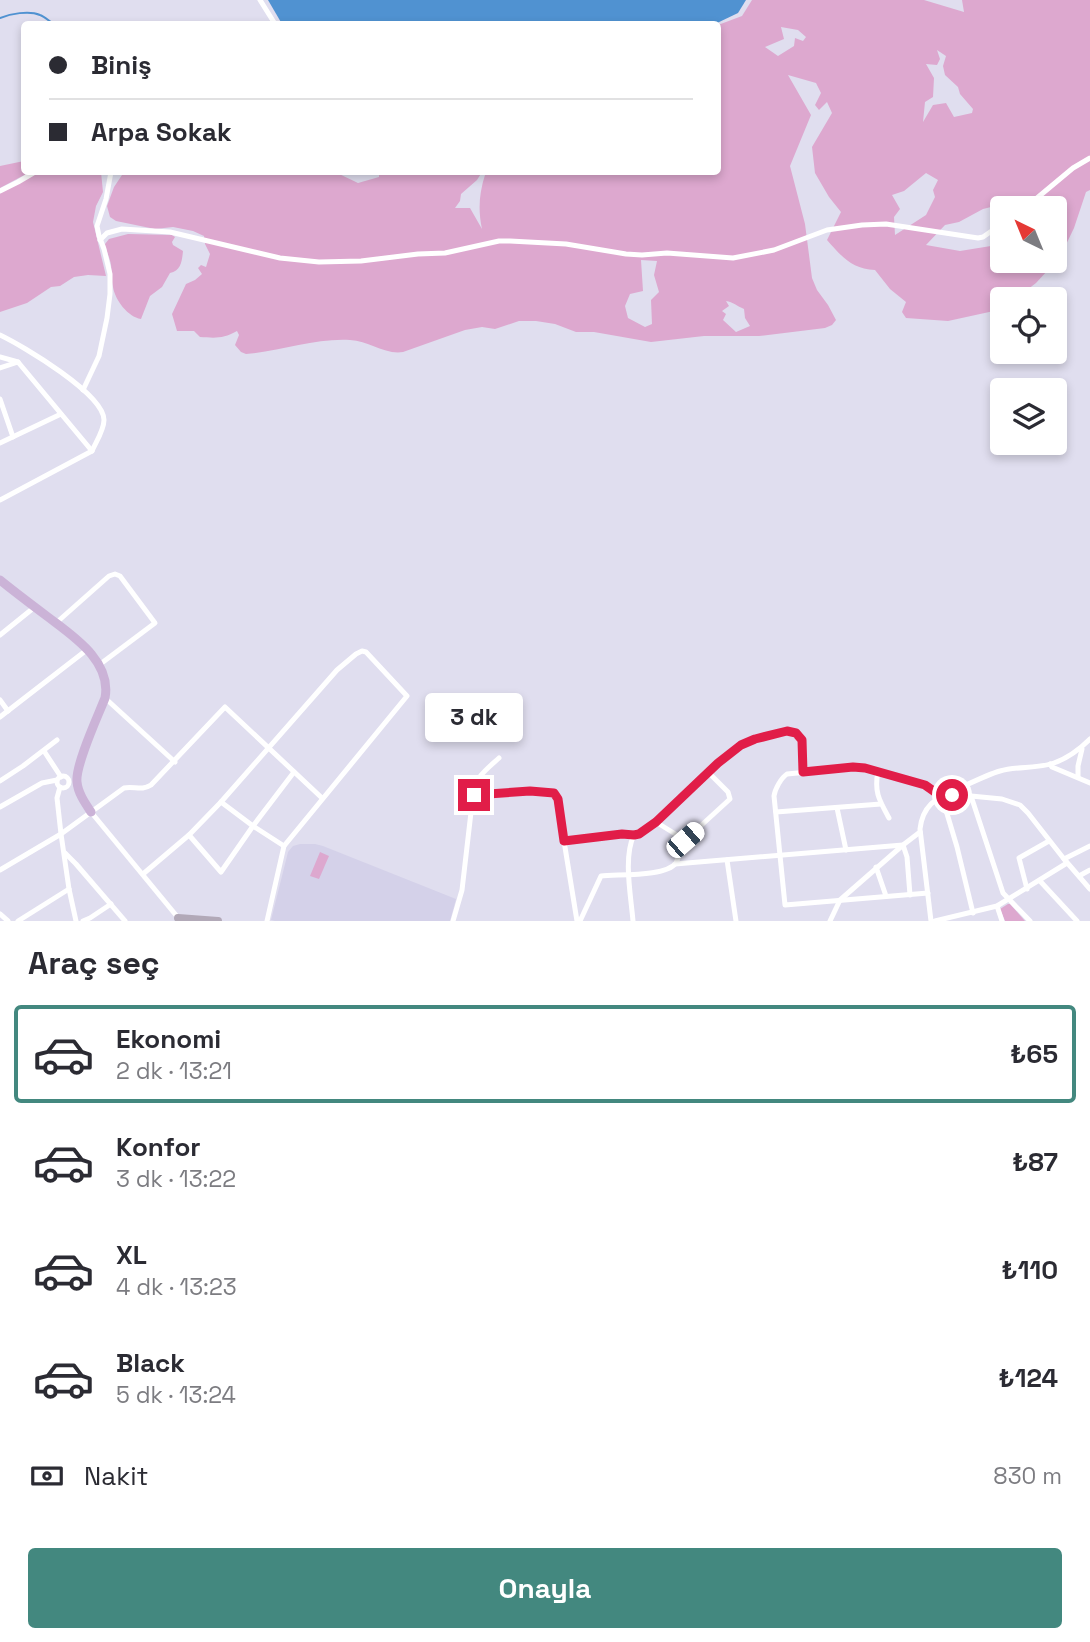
<!DOCTYPE html>
<html lang="tr">
<meta charset="utf-8">
<style>
:root{--surface:#fff;--page:#f2f2f3;--text:#2b2b33;--muted:#7c7c81;--line:#e1e1e2;--accent:#43887f}
body{margin:0;font-family:"Space Grotesk",sans-serif;background:var(--page);color:var(--text);height:100vh;display:flex;flex-direction:column;font-size:26px;white-space:nowrap}
*{box-sizing:border-box;margin:0}
p{font-size:23px;color:var(--muted)}
.icon{flex:none;width:38px;height:38px;fill:none;stroke:currentColor;stroke-width:2;stroke-linecap:round;stroke-linejoin:round}
.map{position:relative;height:921px;overflow:hidden}
.side{display:flex;flex-direction:column;background:var(--surface);flex:1}
.side>*{flex:none}
.guide{position:absolute;left:21px;top:21px;width:700px;height:154px;border-radius:7px;box-shadow:0 4px 10px #0003;display:grid;align-content:center;height:154px;padding:0 28px;background:var(--surface)}
.needle{width:46px;rotate:317deg}
.tools{position:absolute;left:990px;top:196px;display:grid;gap:14px}
.tools a{display:grid;place-items:center;width:77px;height:77px;border-radius:7px;background:var(--surface);box-shadow:0 4px 10px #0003;font-size:35px}
.end{position:absolute;width:32px;height:32px;margin:-16px;border:9px solid #e11d48;background:#fff;box-shadow:0 0 0 4px #fff}
.from{border-radius:50%}
.bubble{position:absolute;height:49px;border-radius:7px;background:var(--surface);box-shadow:0 4px 10px #0003;font-size:23px;font-weight:700;line-height:49px;text-align:center}
.car{position:absolute;width:21px;height:42px;margin:-21px -10px;border-radius:9px;box-shadow:0 0 5px 2px #0007;background:linear-gradient(#fff 24%,#345 0 40%,#fff 0 76%,#345 0 86%,#fff 0)}
.guide b{display:flex;align-items:center;gap:24px;height:66px;font-size:26px}
.guide b+b{border-top:2px solid var(--line)}
.guide i{width:18px;height:18px;background:var(--text)}
ul{padding:0;list-style:none}
li{display:flex;align-items:center;gap:21px;height:98px;margin:0 14px 10px;padding:0 14px;border:4px solid transparent;border-radius:7px}
li div{flex:1}
li b{display:block;font-size:26px}
li em{font-style:normal;font-weight:700}
li.on{border-color:var(--accent)}
li>.icon{width:63px;height:63px;stroke-width:1.5}
h2{padding:0 28px;font-size:32px;line-height:84px}
.pay{display:flex;align-items:center;gap:18px;height:77px;padding:0 28px;font-size:26px}
.pay p{margin-inline-start:auto}
.action{display:flex;gap:14px;margin-top:auto;padding:14px 28px}
.action a{flex:1;height:80px;border-radius:7px;background:var(--accent);color:#fff;font-size:28px;font-weight:700;line-height:80px;text-align:center}
.map>svg:first-child{display:block}
.built{fill:#d4d1e9}
.green{fill:#dda8cf;fill-rule:evenodd}
.water{fill:#5092d1}
.lines{fill:none;stroke-linecap:round;stroke-linejoin:round}
.stream{stroke:#5092d1;stroke-width:2}
.minor{stroke:#fff;stroke-width:5}
.secondary{stroke:#b2a9b8;stroke-width:8}
.primary{stroke:#cbb3d7;stroke-width:9}
.route{stroke:#e11d48;stroke-width:9}
</style>
<div class="map">
<svg width="1090" height="921" viewBox="0 0 1090 921">
<rect width="100%" height="100%" fill="#e0deef"/>
<path class="built" d="M300,844H315L323,846L456,899L450,921H275L271,920L288,852L293,846Z"/>
<g class="green">
<path d="M752,0H924L964,12L962,0H1090V190L1086,192L1074,228L1060,257L1036,283L1015,299H1003V309L948,321L906,318L902,312L906,302L890,289L875,270C852,269 842,257 827,240L841,212L829,197L815,173L812,147L832,113L827,102L819,110L815,105L821,93L816,83L788,75L811,115L790,166L805,224L812,278L817,290L828,305L836,320L832,325L825,328L759,336H704L651,342L594,332H576L555,324L536,321H519L495,329L482,327L465,330L403,352C385,355 369,341 350,340C316,338 281,351 246,354L241,352L235,345L239,335L237,331C223,339 215,338 200,337L194,331H177L172,314L186,284L195,280L202,274L198,268L201,265L206,267L210,254L205,244L204,236L193,231L173,227L155,229L116,221L110,217L107,206L114,187L124,172H335L358,183L379,177V172H482L477,180L461,194L460,201L455,208H470L482,229C478,210 479,194 485,175L483,172H718V25L742,16ZM781,27L798,30L806,37L803,41L795,38L794,46L778,56L765,47L784,39ZM937,50L946,56L943,66L945,75L958,87L960,94L973,109L972,113L954,117L946,103L933,105L923,122L925,102L933,97L934,78L926,64L937,65L940,59ZM926,173L938,180L933,190L935,197L926,215L895,235L894,217L900,209L892,195L904,191ZM995,206L1055,208V261H1003V238L997,245L960,251L926,245L945,225L959,222L983,209ZM641,260L657,261L654,275L659,292L651,300L652,324L645,327L628,318L625,306L630,294L643,291ZM726,301C733,302 737,306 744,309L745,318L750,326L736,332L723,320L726,314L722,311L729,306Z"/>
<path d="M24,161V172H30L0,188V166Z"/>
<path d="M39,172H101L103,192L96,206L93,222L106,276L88,275L74,277L60,286L51,287L27,303L0,312V192Z"/>
<path d="M128,234L172,235L175,237L172,242L173,245L183,251C182,261 181,271 170,273L162,287L150,296L141,319C128,317 115,300 113,287C111,280 112,272 111,265C110,258 106,251 105,244L109,239Z"/>
<path d="M320,852L329,856L319,879L310,876Z"/>
<path d="M1008,904H1010L1025,921H1005L1000,909Z"/>
</g>
<path class="water" d="M268,0H746L738,13L715,24H282Z"/>
<g class="lines">
<path class="stream" d="M0,18C10,14 29,10 40,15C45,17 49,21 54,24"/>
<g class="minor">
<path d="M260,0L275,24"/>
<path d="M0,191L18,182L35,172"/>
<path d="M1025,208L1073,168L1090,158"/>
<path d="M100,240L107,233L122,229L170,232L280,258L319,262L361,261L418,254L445,253L499,241H510L566,244L626,254L642,255L667,253L733,258L774,250L827,230L862,225L886,224L978,238L983,237L1003,223"/>
<path d="M0,335C23,346 104,394 104,420C104,430 96,442 92,451L0,500"/>
<path d="M0,357L18,362"/>
<path d="M0,368L18,362L92,451"/>
<path d="M83,390L99,356L107,318L110,294V274L104,249L99,236L97,226L106,199L111,172"/>
<path d="M0,399L13,437"/>
<path d="M0,443L61,414"/>
<path d="M56,623L109,576L115,574L120,576L155,623L99,665"/>
<path d="M0,635L31,610"/>
<path d="M105,698L175,762"/>
<path d="M0,700L8,711"/>
<path d="M0,717L84,652"/>
<path d="M44,751L61,777"/>
<path d="M1050,764L1052,767L1090,783"/>
<path d="M878,771C874,792 879,800 889,818"/>
<circle cx="63" cy="782" r="6"/>
<path d="M1078,777V766L1082,749"/>
<path d="M0,781L23,766L57,740"/>
<path d="M60,787L57,798L61,834L69,889L76,921"/>
<path d="M950,793L953,796H971L1002,799L1020,805L1028,813L1064,859L1090,889"/>
<path d="M473,795C475,777 486,770 499,758"/>
<path d="M971,796L1003,893L1030,921"/>
<path d="M221,802L253,826L284,846"/>
<path d="M0,807L42,783L57,780"/>
<path d="M837,808L846,850"/>
<path d="M91,812L180,920"/>
<path d="M776,812L881,804"/>
<path d="M656,822L685,840"/>
<path d="M189,835L221,872L253,826L294,772"/>
<path d="M564,841L577,921"/>
<path d="M65,853L76,864L125,921"/>
<path d="M1064,859L1090,846"/>
<path d="M727,860L736,921"/>
<path d="M675,864L903,845L907,857L910,895"/>
<path d="M876,867L886,896"/>
<path d="M0,870L61,834L124,788C134,786 142,791 151,785L225,707L322,798"/>
<path d="M143,874L189,835L221,802L337,670L356,654L362,651L366,652L407,696L284,846L267,921"/>
<path d="M1079,876L1090,870"/>
<path d="M1040,881L1077,921"/>
<path d="M1027,889L1019,858L1049,841"/>
<path d="M928,893L785,905L774,796C775,789 781,778 787,774L860,767L888,773L931,788L942,797L957,847L973,913"/>
<path d="M997,906L1002,921"/>
<path d="M0,914L8,921"/>
<path d="M18,921L69,889"/>
<path d="M83,921L90,918L111,904"/>
<path d="M453,921L462,890L473,795L530,791L553,792L558,799L564,841L618,834L634,835"/>
<path d="M580,921L601,876C618,874 666,877 676,863C680,856 678,849 683,842L730,799L728,792L708,772"/>
<path d="M633,921C631,896 623,857 634,835C650,831 661,817 673,805C695,785 716,758 743,744C753,739 764,737 774,734C786,730 795,730 803,741V772"/>
<path d="M830,921L840,900L903,845L920,832"/>
<path d="M931,921L920,829C921,820 925,810 931,804C938,797 989,774 1000,771C1017,766 1037,769 1054,763C1068,758 1079,750 1090,739"/>
<path d="M935,921L997,906L1067,863"/>
</g>
<path class="secondary" d="M178,918L218,921"/>
<path class="primary" d="M0,580C16,593 32,605 48,617C73,636 112,661 105,698C98,716 75,765 77,782C78,793 85,803 91,812"/>
</g>
<g class="lines">
<path class="route" d="M474,795L530,791L554,793L558,799L564,841L622,834L634,835L639,834L656,822L718,763L741,745L755,739L787,731L796,733L802,740L803,772L853,767L865,768L925,785L942,797L950,793L952,795"/>
</g>
</svg>
<div class="tools">
<a><svg class="needle" viewBox="-14 -14 28 28"><path d="M0-13l5 13h-10z" fill="#e53935"/><path d="M0 13l5-13h-10z" fill="#7c7c81"/></svg></a>
<a><svg class="icon" aria-label="locate" viewBox="0 0 24 24"><circle cx="12" cy="12" r="6"/><path d="M12 2v4M12 18v4M2 12h4M18 12h4"/></svg></a>
<a><svg class="icon" aria-label="layers" viewBox="0 0 24 24"><path d="M12 4l9 5-9 5-9-5zM3 14l9 5 9-5"/></svg></a>
</div>
<i class="end from" style="left:952px;top:795px"></i>
<i class="end" style="left:474px;top:795px"></i>
<div class="bubble" style="left:425px;top:693px;width:98px">3 dk</div>
<i class="car" style="left:685px;top:840px;rotate:49deg"></i>
<div class="guide">
<b><i class="from"></i>Biniş</b>
<b><i></i>Arpa Sokak</b>
</div>
</div>
<section class="side">
<h2>Araç seç</h2>
<ul>
<li class="on"><svg class="icon" aria-label="car" viewBox="0 0 24 24"><path d="M5 17H2v-5l4-1 3-4h7l3 4 3 1v5h-3M9 17h6M6 11h13"/><circle cx="7" cy="17" r="2"/><circle cx="17" cy="17" r="2"/></svg><div><b>Ekonomi</b><p>2 dk · 13:21</p></div><em>₺65</em></li>
<li><svg class="icon" aria-label="car" viewBox="0 0 24 24"><path d="M5 17H2v-5l4-1 3-4h7l3 4 3 1v5h-3M9 17h6M6 11h13"/><circle cx="7" cy="17" r="2"/><circle cx="17" cy="17" r="2"/></svg><div><b>Konfor</b><p>3 dk · 13:22</p></div><em>₺87</em></li>
<li><svg class="icon" aria-label="car" viewBox="0 0 24 24"><path d="M5 17H2v-5l4-1 3-4h7l3 4 3 1v5h-3M9 17h6M6 11h13"/><circle cx="7" cy="17" r="2"/><circle cx="17" cy="17" r="2"/></svg><div><b>XL</b><p>4 dk · 13:23</p></div><em>₺110</em></li>
<li><svg class="icon" aria-label="car" viewBox="0 0 24 24"><path d="M5 17H2v-5l4-1 3-4h7l3 4 3 1v5h-3M9 17h6M6 11h13"/><circle cx="7" cy="17" r="2"/><circle cx="17" cy="17" r="2"/></svg><div><b>Black</b><p>5 dk · 13:24</p></div><em>₺124</em></li>
</ul>
<div class="pay"><svg class="icon" aria-label="cash" viewBox="0 0 24 24"><path d="M3 7h18v10H3z"/><circle cx="12" cy="12" r="2"/></svg>Nakit<p>830 m</p></div>
<div class="action"><a>Onayla</a></div>
</section>
